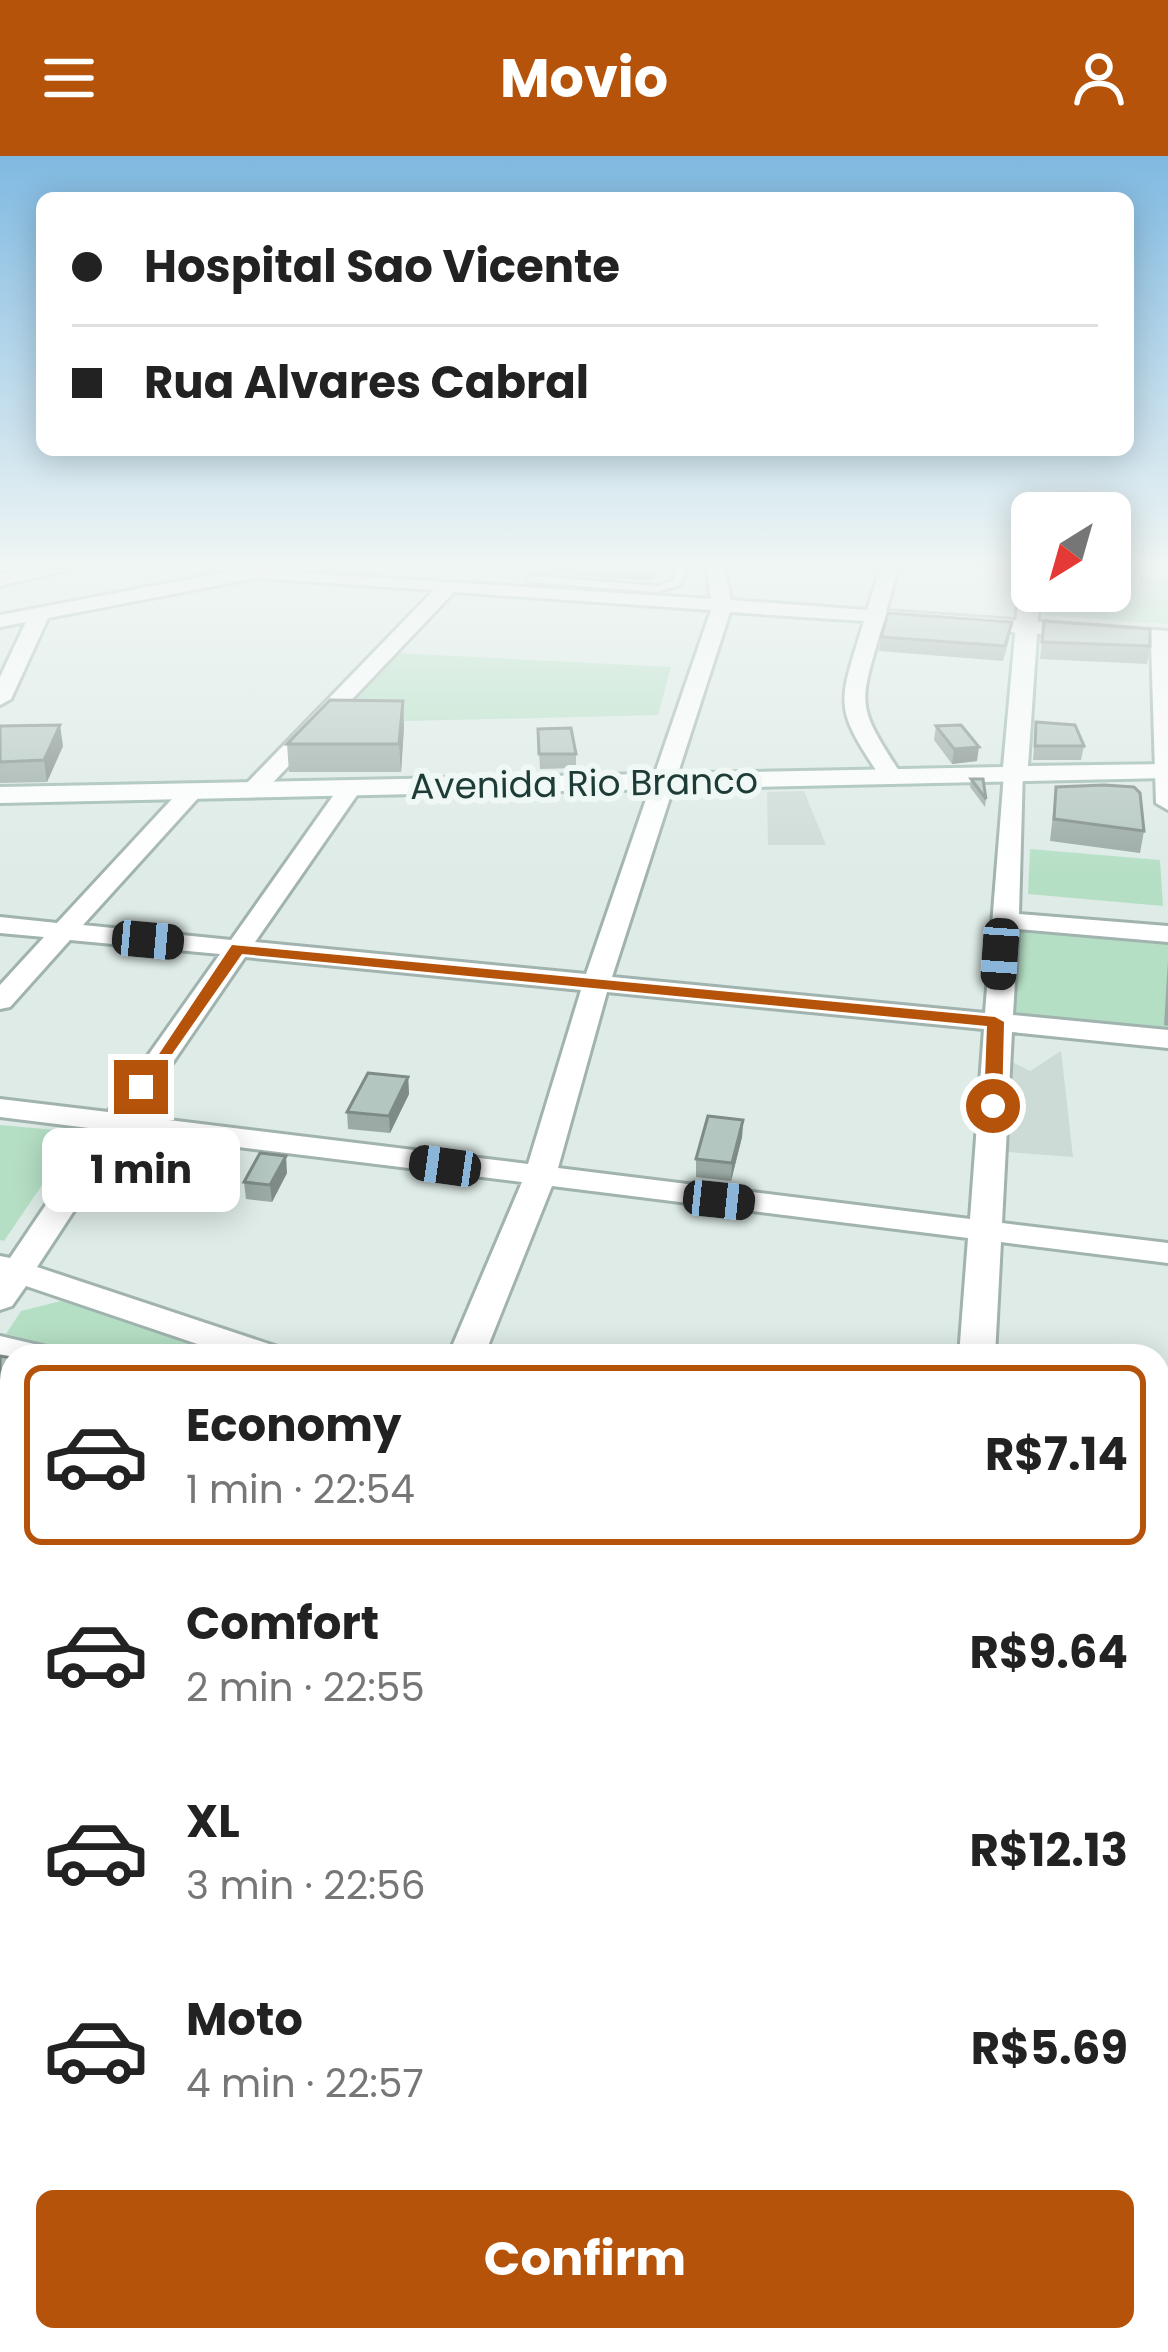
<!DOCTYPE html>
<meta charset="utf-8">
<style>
:root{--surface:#fff;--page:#f6f6f6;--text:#222;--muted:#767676;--line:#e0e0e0;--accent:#b45309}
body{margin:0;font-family:Poppins,sans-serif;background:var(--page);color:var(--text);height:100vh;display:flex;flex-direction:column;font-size:45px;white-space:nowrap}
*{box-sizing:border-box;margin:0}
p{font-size:39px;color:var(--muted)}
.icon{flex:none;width:66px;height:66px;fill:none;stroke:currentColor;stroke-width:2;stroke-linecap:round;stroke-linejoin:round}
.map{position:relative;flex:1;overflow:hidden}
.panel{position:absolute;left:0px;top:1188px;width:1170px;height:1008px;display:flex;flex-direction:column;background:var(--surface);border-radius:36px 36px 0 0;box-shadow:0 6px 30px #0003}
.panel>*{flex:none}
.guide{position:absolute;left:36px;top:36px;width:1098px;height:264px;border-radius:18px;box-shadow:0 6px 30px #0003;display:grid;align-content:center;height:264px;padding:0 36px;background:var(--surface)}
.needle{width:78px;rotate:217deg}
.fabs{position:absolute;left:1011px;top:336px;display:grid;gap:24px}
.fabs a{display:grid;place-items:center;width:120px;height:120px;border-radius:18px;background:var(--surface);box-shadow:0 6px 30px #0003;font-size:60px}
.end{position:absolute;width:54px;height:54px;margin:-27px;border:15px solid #b45309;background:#fff;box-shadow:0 0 0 6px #fff}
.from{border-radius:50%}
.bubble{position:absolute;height:84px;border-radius:18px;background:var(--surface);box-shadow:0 6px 30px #0003;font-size:39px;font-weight:700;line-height:84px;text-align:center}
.car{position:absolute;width:36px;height:72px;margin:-36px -18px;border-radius:15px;box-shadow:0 0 9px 3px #0007;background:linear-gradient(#222 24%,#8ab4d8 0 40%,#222 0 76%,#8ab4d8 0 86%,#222 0)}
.guide b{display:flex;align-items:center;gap:42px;height:114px;font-size:45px}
.guide b+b{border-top:3px solid var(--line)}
.guide i{width:30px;height:30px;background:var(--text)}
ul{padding:21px 0 0;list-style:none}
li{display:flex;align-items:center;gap:36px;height:180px;margin:0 24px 18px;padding:0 12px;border:6px solid transparent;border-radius:18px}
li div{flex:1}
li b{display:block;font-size:45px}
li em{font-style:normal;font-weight:700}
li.on{border-color:var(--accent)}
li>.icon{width:108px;height:108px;stroke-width:1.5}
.primary-button{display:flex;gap:24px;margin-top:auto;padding:24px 36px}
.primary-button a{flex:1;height:138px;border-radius:18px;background:var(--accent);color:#fff;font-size:48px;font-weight:700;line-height:138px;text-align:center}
header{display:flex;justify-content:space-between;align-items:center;height:156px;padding:0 36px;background:var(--accent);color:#fff;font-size:54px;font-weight:700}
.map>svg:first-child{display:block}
.built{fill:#cddbd6}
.green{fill:#b5dfc5}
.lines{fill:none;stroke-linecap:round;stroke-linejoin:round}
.service-casing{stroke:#a1b3af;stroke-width:6}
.minor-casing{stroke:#a1b3af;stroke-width:6}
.secondary-casing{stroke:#9cb8b1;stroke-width:6}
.service{fill:#fff;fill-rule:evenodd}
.minor{fill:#fff;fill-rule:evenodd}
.secondary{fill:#fff;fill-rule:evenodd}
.wall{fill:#9baaa5}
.shaded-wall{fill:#7e8b86}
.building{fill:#b4c6c0;stroke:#7e8b86;stroke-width:3}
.route{fill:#b45309}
.labels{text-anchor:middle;stroke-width:12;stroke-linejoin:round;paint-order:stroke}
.far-street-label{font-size:36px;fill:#1e3c37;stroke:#eff8f4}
</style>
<header><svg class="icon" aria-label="menu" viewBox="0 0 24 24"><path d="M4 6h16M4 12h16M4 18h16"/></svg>Movio<svg class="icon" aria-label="person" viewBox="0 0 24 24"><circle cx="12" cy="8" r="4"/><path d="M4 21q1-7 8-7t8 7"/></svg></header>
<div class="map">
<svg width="1168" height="2196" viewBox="0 0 1168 2196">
<rect width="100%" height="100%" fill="#deebe7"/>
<g class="built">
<path d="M804,635L826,689H768L767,636Z"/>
<path d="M1061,895L1073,1001L981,994L994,897L1030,915Z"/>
</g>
<g class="green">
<path d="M1110,413H1168V468L1043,459L1046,435H1110Z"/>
<path d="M397,497L671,511L658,559L329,567Z"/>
<path d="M1030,693L1160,704L1163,750L1028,738Z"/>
<path d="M1005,770L1168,783V876L1001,861Z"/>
<path d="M0,969L78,976L4,1085L0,1084Z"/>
<path d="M61,1145L241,1200H89L6,1178L21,1155Z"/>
</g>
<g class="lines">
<defs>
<path id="service" d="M676,413H686L680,429L657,436L531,426L526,423L531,420L657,430L673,425Z"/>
<g id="minor">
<path d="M31,413H70L0,430V418Z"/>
<path d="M243,413L711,443L707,413H725L731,444L867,454L880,413H898L886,455L1168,475V654L1156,647L1151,486L883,467C859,551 854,546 903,621L892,628L884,626C832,549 838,551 864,465L730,456L612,821L985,857L1004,618L1023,613L1019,758L1168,770V786L1018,773L1013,859L1168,874V892L1012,876L1002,1067L1168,1087V1107L1001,1086L995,1200H959L968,1082L552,1030L484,1200H448L522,1026L125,977L37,1111L281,1192L287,1200H233L26,1130L12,1150L0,1154V1100L10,1102L97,973L0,961V943L108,956L220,798L70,784L10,851L0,853V829L44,781L0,777V761L57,767L184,630H200V640L83,769L231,784L342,627L350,625L362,632L255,786L586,818L711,454L454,436L262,638L254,640L242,633L246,628L434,434L256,422L48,462L11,543L0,549V521L26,466L0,471V459ZM245,801L581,834L528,1008L136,960ZM607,836L984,873L970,1063L558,1012Z"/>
<path d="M0,1180L51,1192L57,1200L0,1202Z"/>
<path d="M0,1364L12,1368V1398L0,1394Z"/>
<path d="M1158,1601L1168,1605V1651L1158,1648Z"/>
<path d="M0,1686L12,1690V1731L0,1727Z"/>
<path d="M12,1960V2013L0,2018V1964Z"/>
<path d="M625,2184H681L676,2196H620Z"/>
<path d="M953,2184H1009L1013,2196H957Z"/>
<path d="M1018,2184H1074L1079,2196H1023Z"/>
</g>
<path id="secondary" d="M1021,413H1032V435H1040L1028,610L1168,608V622L0,647V631L1003,611Z"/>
</defs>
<use href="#service" class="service-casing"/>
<use href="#minor" class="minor-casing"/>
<use href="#secondary" class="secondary-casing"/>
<use href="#service" class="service"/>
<use href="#minor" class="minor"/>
<use href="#secondary" class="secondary"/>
</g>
<g class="wall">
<path d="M549,413H659L652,425L549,417Z"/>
<path d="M1044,465L1150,490L1147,508L1040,503Z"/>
<path d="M881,481H1010L1003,505L879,495Z"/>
<path d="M1036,566L1084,590L1081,604H1033Z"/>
<path d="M0,570L63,590L47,626L0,627Z"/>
<path d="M936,570L977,605L952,608L934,584Z"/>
<path d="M404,571L401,616H289L287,588Z"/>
<path d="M538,573L576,598V612L540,613Z"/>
<path d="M971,623L986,643L985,651L970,631Z"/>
<path d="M1056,631L1144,675L1140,697L1050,685Z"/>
<path d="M1168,804V870L1164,869Z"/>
<path d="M408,921L409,938L390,977L348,973L347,956Z"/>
<path d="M743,964L742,981L731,1025L696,1021V1003Z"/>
<path d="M287,1017L272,1046L246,1043L244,1026Z"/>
<path d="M12,1518V1543L6,1523Z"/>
</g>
<g class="shaded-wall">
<path d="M403,545L404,571L401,616L399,588Z"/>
<path d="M60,569L63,590L47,626L44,604Z"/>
<path d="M979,591L977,605L952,608L954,593Z"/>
<path d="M408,921L409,938L390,977L389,960Z"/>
<path d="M743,964L742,981L731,1025L732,1007Z"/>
<path d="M286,1000L287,1017L272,1046L270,1029Z"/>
<path d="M12,1217V1241L0,1259V1235Z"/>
</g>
<g class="building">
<path d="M888,457L1012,466L1005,490L881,481Z"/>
<path d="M1044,465L1150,473V490L1042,486Z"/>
<path d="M330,544L403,545L399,588H287Z"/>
<path d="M1036,566L1075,569L1084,590H1035Z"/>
<path d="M60,569L44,604L0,606V570Z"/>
<path d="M961,569L979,591L954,593L936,570Z"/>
<path d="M571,572L576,598H539L538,573Z"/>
<path d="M971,623H983L986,643Z"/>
<path d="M1104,629L1134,631L1140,637L1144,675L1054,663L1056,631Z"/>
<path d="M368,917L408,921L389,960L347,956Z"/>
<path d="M708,960L743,964L732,1007L696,1003Z"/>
<path d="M260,997L286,1000L270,1029L244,1026Z"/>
<path d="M0,1200L12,1202V1217L0,1235Z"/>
</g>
<linearGradient id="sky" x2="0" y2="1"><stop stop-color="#7fb9e1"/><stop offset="0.57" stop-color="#f0f6f4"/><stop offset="1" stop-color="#f0f6f4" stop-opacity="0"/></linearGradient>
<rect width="1168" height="720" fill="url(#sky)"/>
<path class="route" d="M232,789L995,861L1004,866L1002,950L993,955L984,950L987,870L242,798L147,934H135Z"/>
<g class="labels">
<g class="far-street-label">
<text transform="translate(584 627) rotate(-1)" y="13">Avenida Rio Branco</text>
</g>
</g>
</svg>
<div class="fabs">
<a><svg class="needle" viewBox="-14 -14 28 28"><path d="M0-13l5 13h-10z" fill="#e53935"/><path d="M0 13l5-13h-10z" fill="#767676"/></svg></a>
</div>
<i class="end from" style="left:993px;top:950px"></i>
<i class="end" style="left:141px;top:931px"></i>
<div class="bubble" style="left:42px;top:972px;width:198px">1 min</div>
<i class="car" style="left:148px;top:784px;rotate:95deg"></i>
<i class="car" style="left:1000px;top:798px;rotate:184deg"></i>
<i class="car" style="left:445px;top:1010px;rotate:278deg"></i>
<i class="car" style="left:719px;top:1044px;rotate:96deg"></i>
<div class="guide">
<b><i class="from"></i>Hospital Sao Vicente</b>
<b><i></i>Rua Alvares Cabral</b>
</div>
<section class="panel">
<ul>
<li class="on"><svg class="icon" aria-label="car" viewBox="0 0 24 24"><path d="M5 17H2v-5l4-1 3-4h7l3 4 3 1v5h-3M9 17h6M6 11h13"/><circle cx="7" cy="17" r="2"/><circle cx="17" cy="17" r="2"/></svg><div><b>Economy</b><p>1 min · 22:54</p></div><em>R$7.14</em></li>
<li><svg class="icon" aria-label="car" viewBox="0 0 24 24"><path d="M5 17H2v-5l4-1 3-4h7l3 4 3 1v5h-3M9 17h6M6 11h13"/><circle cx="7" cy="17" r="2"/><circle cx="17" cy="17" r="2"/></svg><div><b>Comfort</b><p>2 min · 22:55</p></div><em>R$9.64</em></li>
<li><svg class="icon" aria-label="car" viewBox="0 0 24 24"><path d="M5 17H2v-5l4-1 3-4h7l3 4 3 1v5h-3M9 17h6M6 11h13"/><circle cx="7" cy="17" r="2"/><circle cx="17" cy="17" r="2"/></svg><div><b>XL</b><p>3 min · 22:56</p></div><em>R$12.13</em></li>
<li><svg class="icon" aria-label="car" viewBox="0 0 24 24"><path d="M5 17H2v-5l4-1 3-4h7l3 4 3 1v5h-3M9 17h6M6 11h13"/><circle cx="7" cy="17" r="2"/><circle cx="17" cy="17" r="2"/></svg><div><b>Moto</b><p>4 min · 22:57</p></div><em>R$5.69</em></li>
</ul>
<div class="primary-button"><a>Confirm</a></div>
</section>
</div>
